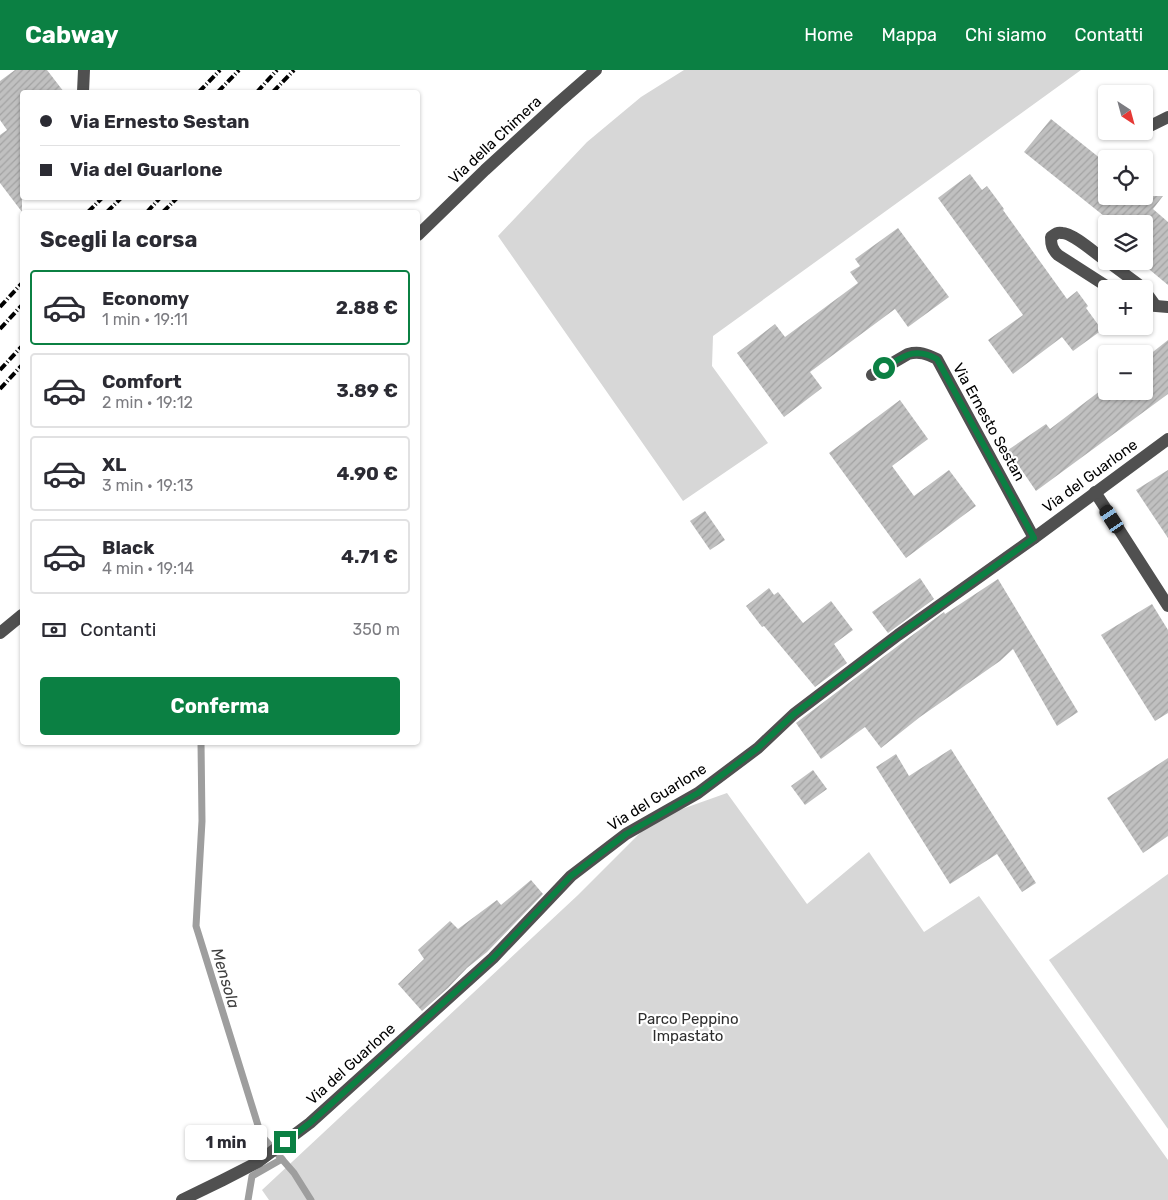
<!DOCTYPE html>
<html lang="it">
<meta charset="utf-8">
<style>
:root{--surface:#fff;--page:#f7f7f7;--text:#2b2b33;--muted:#7c7c81;--line:#e1e1e2;--accent:#0b8043}
body{margin:0;font-family:Rubik,sans-serif;background:var(--page);color:var(--text);height:100vh;display:flex;flex-direction:column;font-size:19px;white-space:nowrap}
*{box-sizing:border-box;margin:0}
p{font-size:16px;color:var(--muted)}
.icon{flex:none;width:28px;height:28px;fill:none;stroke:currentColor;stroke-width:2;stroke-linecap:round;stroke-linejoin:round}
.map{position:relative;flex:1;overflow:hidden}
.sheet{position:absolute;left:20px;top:140px;width:400px;height:535px;display:flex;flex-direction:column;background:var(--surface);border-radius:5px;box-shadow:0 1px 4px #0004}
.sheet>*{flex:none}
.guide{position:absolute;left:20px;top:20px;width:400px;height:110px;border-radius:5px;box-shadow:0 1px 4px #0004;display:grid;align-content:center;height:110px;padding:0 20px;background:var(--surface)}
.needle{width:32px;rotate:144deg}
.controls{position:absolute;left:1098px;top:15px;display:grid;gap:10px}
.controls a{display:grid;place-items:center;width:55px;height:55px;border-radius:5px;background:var(--surface);box-shadow:0 1px 4px #0004;font-size:25px}
.end{position:absolute;width:22px;height:22px;margin:-11px;border:6px solid #0b8043;background:#fff;box-shadow:0 0 0 2px #fff}
.from{border-radius:50%}
.bubble{position:absolute;height:35px;border-radius:5px;background:var(--surface);box-shadow:0 1px 4px #0004;font-size:16px;font-weight:700;line-height:35px;text-align:center}
.car{position:absolute;width:15px;height:30px;margin:-15px -8px;border-radius:6px;box-shadow:0 0 4px 1px #0007;background:linear-gradient(#222 24%,#8ab4d8 0 40%,#222 0 76%,#8ab4d8 0 86%,#222 0)}
.guide b{display:flex;align-items:center;gap:18px;height:48px;font-size:19px}
.guide b+b{border-top:1px solid var(--line)}
.guide i{width:12px;height:12px;background:var(--text)}
ul{padding:0;list-style:none}
li{display:flex;align-items:center;gap:15px;height:75px;margin:0 10px 8px;padding:0 10px;border:2px solid var(--line);border-radius:5px}
li div{flex:1}
li b{display:block;font-size:19px}
li em{font-style:normal;font-weight:700}
li.on{border-color:var(--accent)}
li>.icon{width:45px;height:45px;stroke-width:1.5}
h2{padding:0 20px;font-size:22px;line-height:60px}
.pay{display:flex;align-items:center;gap:12px;height:55px;padding:0 20px;font-size:19px}
.pay p{margin-inline-start:auto}
.primary-button{display:flex;gap:10px;margin-top:auto;padding:10px 20px}
.primary-button a{flex:1;height:58px;border-radius:5px;background:var(--accent);color:#fff;font-size:20px;font-weight:700;line-height:58px;text-align:center}
header{display:flex;align-items:center;gap:30px;box-sizing:border-box;height:70px;padding:0 25px;background:var(--accent);color:#fff}
header strong{font-size:24px}
nav{display:flex;gap:28px;margin-inline-start:auto;font-size:18px}
.map>svg:first-child{display:block}
.green{fill:#d7d7d7}
.lines{fill:none;stroke-linecap:round;stroke-linejoin:round}
.stream{stroke:#9e9e9e;stroke-width:7}
.building{fill:url(#building-hatch)}
.minor{stroke:#505050;stroke-width:12}
.rail{stroke:#000;stroke-width:4;stroke-dasharray:8 2.5 1 2.5;stroke-linecap:butt}
.route{stroke:#0b8043;stroke-width:6}
.labels{text-anchor:middle;stroke-width:4.5;stroke-linejoin:round;paint-order:stroke}
.street-label{font-size:15px;fill:#000;stroke:#fff}
.park-label{font-size:15px;fill:#2e2e2e;stroke:#fff}
.water-label{font-size:16px;font-style:italic;fill:#3f3f3f;stroke:#fff}
</style>
<header>
<strong>Cabway</strong>
<nav><a>Home</a><a>Mappa</a><a>Chi siamo</a><a>Contatti</a></nav>
</header>
<div class="map">
<svg width="1168" height="1130" viewBox="0 0 1168 1130">
<defs>
<pattern id="building-hatch" width="6" height="6" patternUnits="userSpaceOnUse" patternTransform="scale(1.25)"><rect width="6" height="6" fill="#c0c0c0"/><path d="M-1 1l2-2M0 6l6-6M5 7l2-2" fill="none" stroke="#a3a3a3"/></pattern>
</defs>
<rect width="100%" height="100%" fill="#fff"/>
<g class="green">
<path d="M684,0H1081L713,266L712,296L768,373L683,431L498,166L587,72L641,27Z"/>
<path d="M727,723L807,834L869,782L924,862L979,826L1168,1090V1130H269L262,1120L578,825L654,749Z"/>
<path d="M1168,804V1059L1049,890Z"/>
</g>
<g class="lines">
<g class="stream">
<path d="M201,672L202,751L196,856L261,1065L294,1103L311,1130"/>
<path d="M248,1130L252,1106L282,1089"/>
</g>
</g>
<g class="building">
<path d="M15,0H47L64,22H22V142L0,113V65L7,60L0,50V11Z"/>
<path d="M1051,49L1106,93V126H1163L1153,139L1168,152V215L1144,195V154H1114L1024,82Z"/>
<path d="M970,104L982,120L987,116L1004,139L1003,140L1067,229L1077,221L1088,236L1086,238L1102,260L1073,281L1062,267L1013,304L988,270L1023,245L938,128Z"/>
<path d="M898,158L949,227L908,257L895,239L810,302L822,318L784,347L737,283L775,254L785,267L858,213L850,202L860,196L855,189Z"/>
<path d="M1168,270V324L1036,421L1008,380L1046,354L1050,359L1100,321H1144V289Z"/>
<path d="M900,330L928,369L892,396L914,426L949,400L976,436L906,488L829,383Z"/>
<path d="M1168,400V468L1136,420Z"/>
<path d="M705,441L725,470L710,480L690,451Z"/>
<path d="M920,508L934,529L888,563L872,542Z"/>
<path d="M998,509L1078,642L1057,656L1013,579L1000,591L920,647L881,678L865,657L821,689L796,653L903,572L944,542L945,544Z"/>
<path d="M769,518L774,525L778,522L803,553L831,531L853,560L834,574L847,593L815,617L764,556L762,557L746,536Z"/>
<path d="M1152,534L1168,560V643L1155,651L1101,565Z"/>
<path d="M951,679L1036,813L1022,822L997,784L950,814L876,697L896,684L909,706Z"/>
<path d="M1168,688V766L1143,783L1107,728Z"/>
<path d="M813,700L827,719L805,735L791,716Z"/>
<path d="M531,810L543,824L487,882L467,898L448,918L422,941L398,914L424,889L418,880L450,851L458,859L497,830L501,835Z"/>
</g>
<g class="lines">
<g class="minor">
<path d="M83,22L84,0"/>
<path d="M1114,24V22"/>
<path d="M1144,59L1168,47"/>
<path d="M418,165L485,100L557,34L596,0"/>
<path d="M1106,191C1096,184 1073,163 1062,163C1057,162 1055,164 1051,167C1051,175 1052,179 1058,185L1111,219"/>
<path d="M1107,191L1142,217L1155,235"/>
<path d="M1144,235L1168,237"/>
<path d="M872,305L908,284C919,281 927,284 937,289L1034,468"/>
<path d="M1095,422L1168,536"/>
<path d="M0,563L22,545"/>
<path d="M182,1130L223,1110L258,1092L310,1053L493,888L571,806L626,764L698,723L758,678L794,644L898,565L1034,468L1168,369"/>
</g>
<g class="rail">
<path d="M199,22L220,0"/>
<path d="M218,22L239,0"/>
<path d="M257,22L277,0"/>
<path d="M273,22L294,0"/>
<path d="M88,142L102,128"/>
<path d="M107,142L121,128"/>
<path d="M147,142L160,128"/>
<path d="M163,142L177,128"/>
<path d="M0,237L22,213"/>
<path d="M0,259L22,235"/>
<path d="M0,300L22,276"/>
<path d="M0,319L22,295"/>
</g>
</g>
<g class="lines">
<path class="route" d="M285,1072L310,1053L493,888L571,806L626,764L698,723L758,678L794,644L883,576L1034,468L937,289C914,276 903,287 884,298"/>
</g>
<g class="labels">
<g class="street-label">
<text transform="translate(495 70) rotate(-43)" y="5">Via della Chimera</text>
<text transform="translate(989 352) rotate(61)" y="5">Via Ernesto Sestan</text>
<text transform="translate(1090 406) rotate(-36)" y="5">Via del Guarlone</text>
<text transform="translate(657 727) rotate(-32)" y="5">Via del Guarlone</text>
<text transform="translate(351 994) rotate(-42)" y="5">Via del Guarlone</text>
</g>
<g class="park-label">
<text x="688" y="954">Parco Peppino<tspan x="688" dy="17">Impastato</tspan></text>
</g>
<g class="water-label">
<text transform="translate(226 908) rotate(73)" y="6">Mensola</text>
</g>
</g>
</svg>
<div class="controls">
<a><svg class="needle" viewBox="-14 -14 28 28"><path d="M0-13l5 13h-10z" fill="#e53935"/><path d="M0 13l5-13h-10z" fill="#7c7c81"/></svg></a>
<a><svg class="icon" aria-label="locate" viewBox="0 0 24 24"><circle cx="12" cy="12" r="6"/><path d="M12 2v4M12 18v4M2 12h4M18 12h4"/></svg></a>
<a><svg class="icon" aria-label="layers" viewBox="0 0 24 24"><path d="M12 4l9 5-9 5-9-5zM3 14l9 5 9-5"/></svg></a>
<a>+</a>
<a>−</a>
</div>
<i class="end from" style="left:884px;top:298px"></i>
<i class="end" style="left:285px;top:1072px"></i>
<div class="bubble" style="left:185px;top:1055px;width:82px">1 min</div>
<i class="car" style="left:1112px;top:449px;rotate:327deg"></i>
<div class="guide">
<b><i class="from"></i>Via Ernesto Sestan</b>
<b><i></i>Via del Guarlone</b>
</div>
<section class="sheet">
<h2>Scegli la corsa</h2>
<ul>
<li class="on"><svg class="icon" aria-label="car" viewBox="0 0 24 24"><path d="M5 17H2v-5l4-1 3-4h7l3 4 3 1v5h-3M9 17h6M6 11h13"/><circle cx="7" cy="17" r="2"/><circle cx="17" cy="17" r="2"/></svg><div><b>Economy</b><p>1 min · 19:11</p></div><em>2.88 €</em></li>
<li><svg class="icon" aria-label="car" viewBox="0 0 24 24"><path d="M5 17H2v-5l4-1 3-4h7l3 4 3 1v5h-3M9 17h6M6 11h13"/><circle cx="7" cy="17" r="2"/><circle cx="17" cy="17" r="2"/></svg><div><b>Comfort</b><p>2 min · 19:12</p></div><em>3.89 €</em></li>
<li><svg class="icon" aria-label="car" viewBox="0 0 24 24"><path d="M5 17H2v-5l4-1 3-4h7l3 4 3 1v5h-3M9 17h6M6 11h13"/><circle cx="7" cy="17" r="2"/><circle cx="17" cy="17" r="2"/></svg><div><b>XL</b><p>3 min · 19:13</p></div><em>4.90 €</em></li>
<li><svg class="icon" aria-label="car" viewBox="0 0 24 24"><path d="M5 17H2v-5l4-1 3-4h7l3 4 3 1v5h-3M9 17h6M6 11h13"/><circle cx="7" cy="17" r="2"/><circle cx="17" cy="17" r="2"/></svg><div><b>Black</b><p>4 min · 19:14</p></div><em>4.71 €</em></li>
</ul>
<div class="pay"><svg class="icon" aria-label="cash" viewBox="0 0 24 24"><path d="M3 7h18v10H3z"/><circle cx="12" cy="12" r="2"/></svg>Contanti<p>350 m</p></div>
<div class="primary-button"><a>Conferma</a></div>
</section>
</div>
